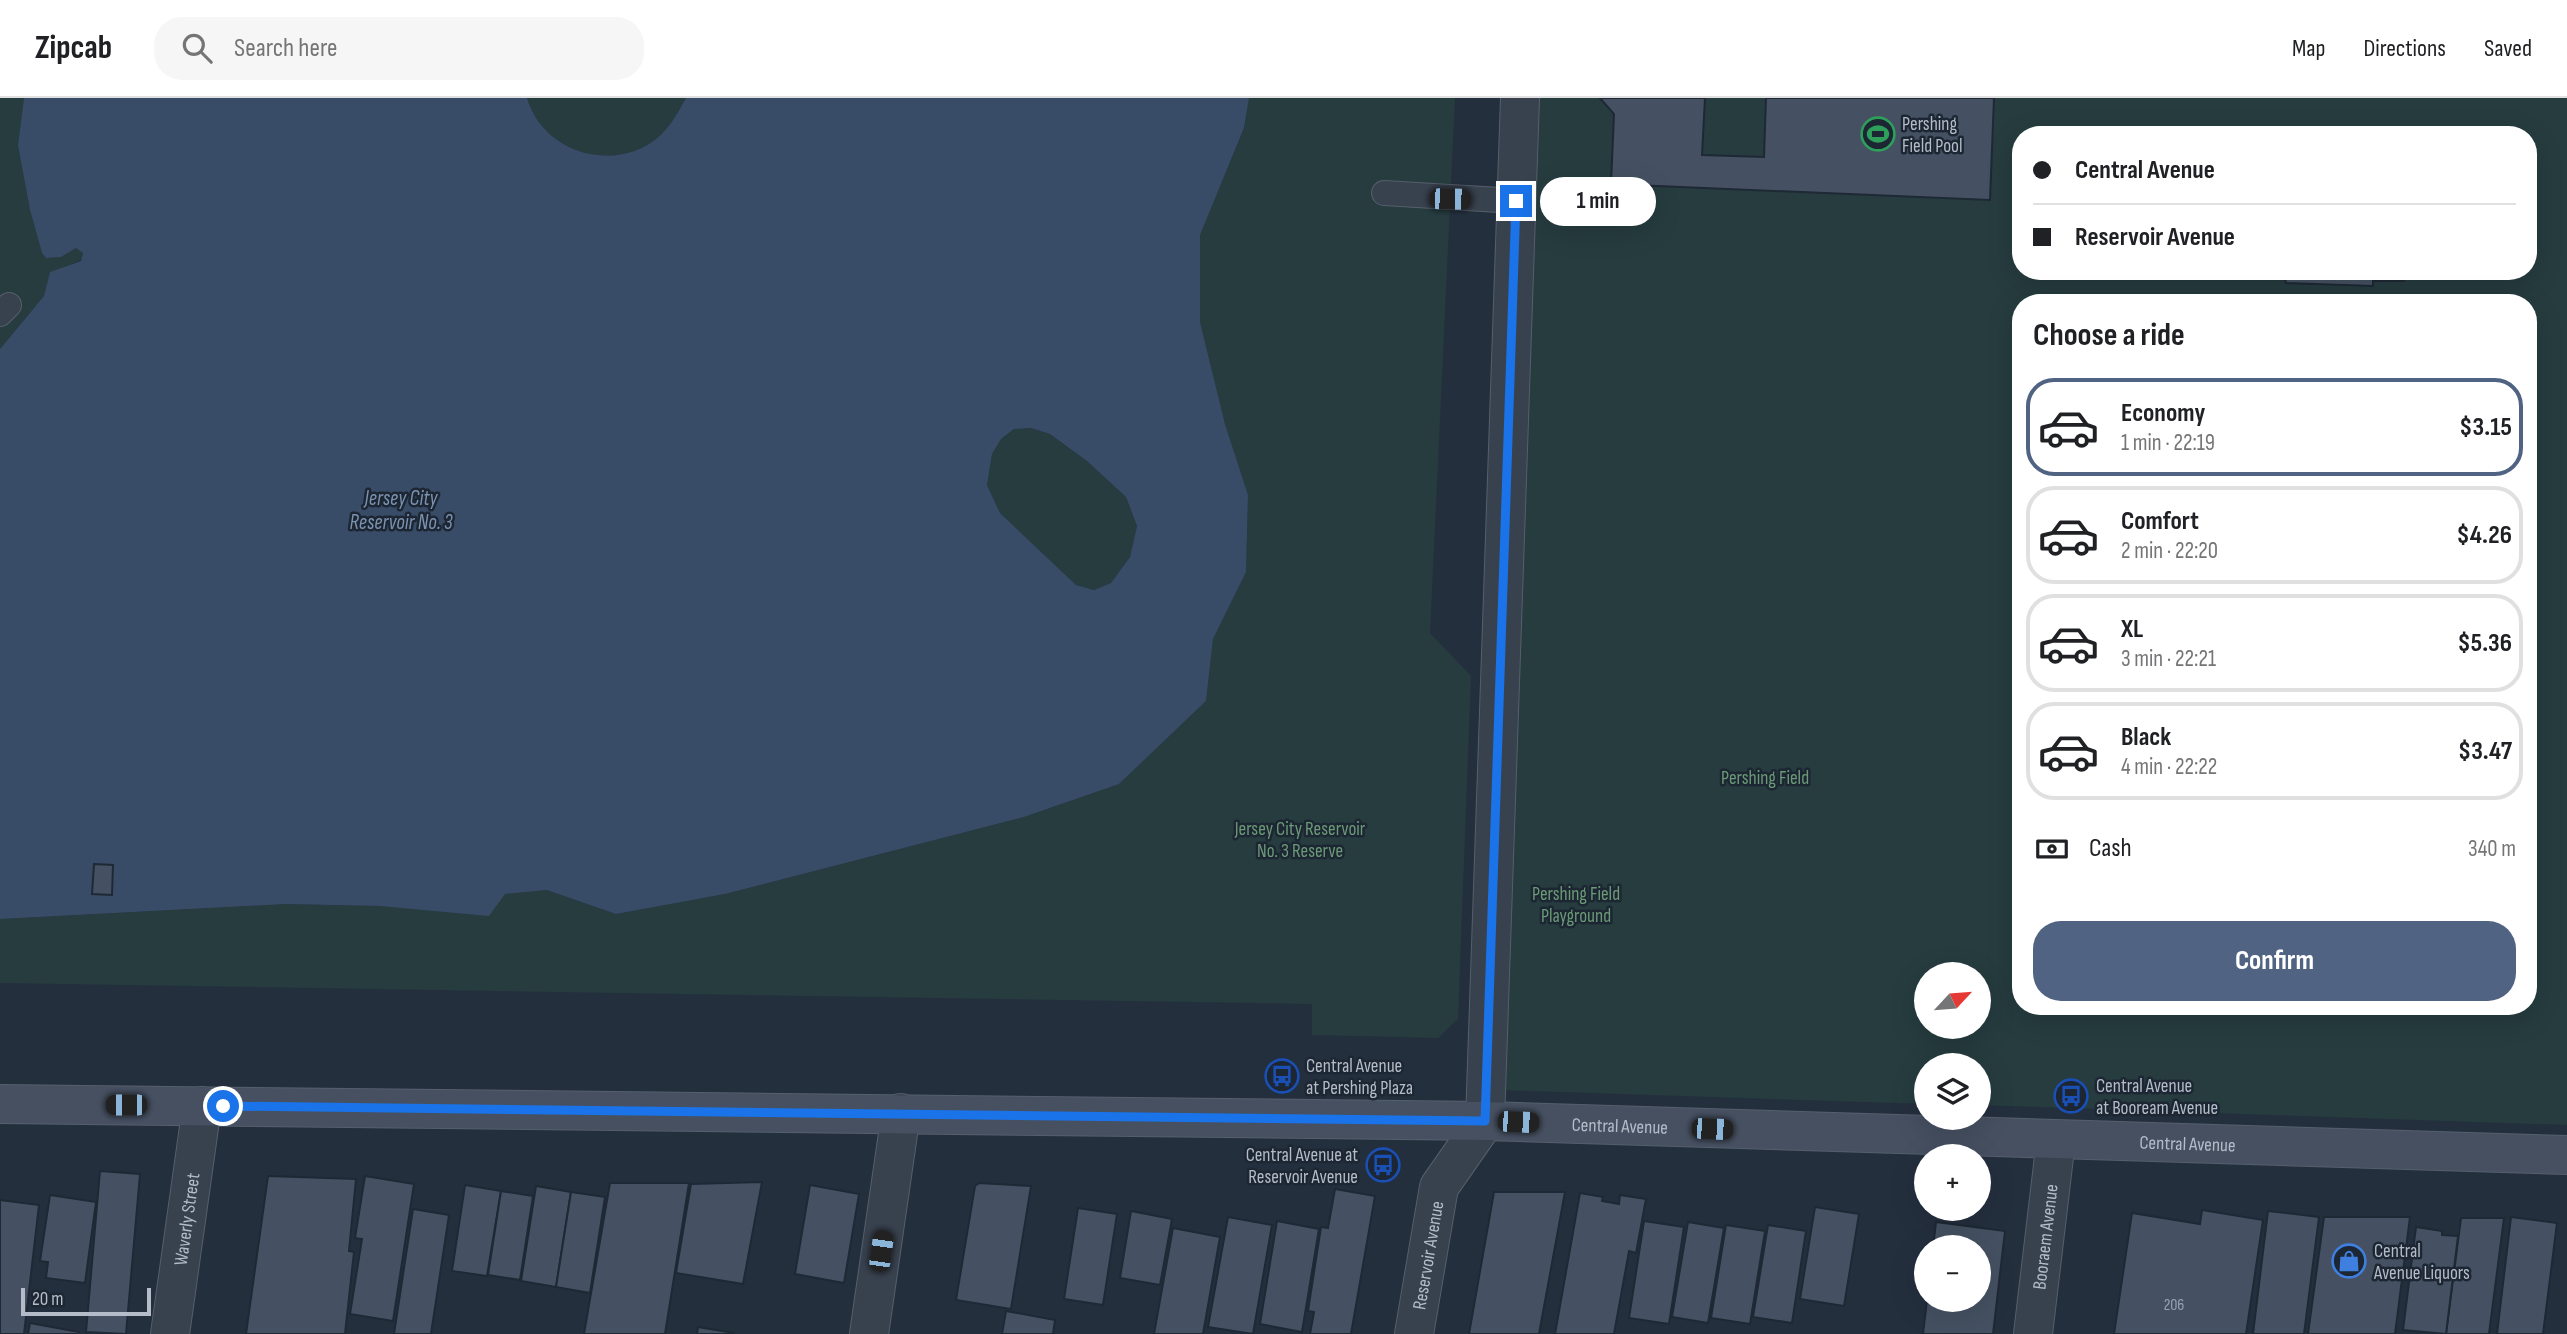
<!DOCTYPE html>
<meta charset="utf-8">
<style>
:root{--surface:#fff;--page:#f6f6f6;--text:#202124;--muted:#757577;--line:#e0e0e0;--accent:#506383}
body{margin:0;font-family:"Sofia Sans Condensed",sans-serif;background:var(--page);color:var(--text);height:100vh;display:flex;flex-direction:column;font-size:26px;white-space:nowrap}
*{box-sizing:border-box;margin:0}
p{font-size:23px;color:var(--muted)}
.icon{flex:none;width:38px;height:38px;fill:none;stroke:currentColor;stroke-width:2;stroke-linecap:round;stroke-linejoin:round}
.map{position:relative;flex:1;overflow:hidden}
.details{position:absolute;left:2012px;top:196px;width:525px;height:721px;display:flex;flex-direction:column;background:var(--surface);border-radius:28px;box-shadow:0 7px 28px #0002}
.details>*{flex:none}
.banner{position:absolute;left:2012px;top:28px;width:525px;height:154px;border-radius:28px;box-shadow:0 7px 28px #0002;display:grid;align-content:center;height:154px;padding:0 21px;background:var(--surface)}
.needle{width:46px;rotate:64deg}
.buttons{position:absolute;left:1914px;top:864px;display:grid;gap:14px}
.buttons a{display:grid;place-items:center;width:77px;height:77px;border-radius:50%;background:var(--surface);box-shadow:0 7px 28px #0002;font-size:35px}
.scale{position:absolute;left:21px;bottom:18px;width:130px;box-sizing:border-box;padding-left:7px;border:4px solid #b4bcc9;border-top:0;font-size:19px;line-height:24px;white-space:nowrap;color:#b4bcc9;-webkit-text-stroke:5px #1d2633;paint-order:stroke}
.end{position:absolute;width:32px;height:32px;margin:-16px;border:9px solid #1a73e8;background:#fff;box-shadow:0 0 0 4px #fff}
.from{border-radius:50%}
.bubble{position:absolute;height:49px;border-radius:24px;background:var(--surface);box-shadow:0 7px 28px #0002;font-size:23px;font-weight:700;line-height:49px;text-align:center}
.car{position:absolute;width:21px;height:42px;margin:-21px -10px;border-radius:9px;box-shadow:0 0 5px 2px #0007;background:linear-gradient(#222 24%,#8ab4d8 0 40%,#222 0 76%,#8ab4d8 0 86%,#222 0)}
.banner b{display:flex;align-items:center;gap:24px;height:66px;font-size:26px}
.banner b+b{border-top:2px solid var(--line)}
.banner i{width:18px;height:18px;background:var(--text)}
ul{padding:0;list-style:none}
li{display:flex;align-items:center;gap:21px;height:98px;margin:0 14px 10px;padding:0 7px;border:4px solid var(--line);border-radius:28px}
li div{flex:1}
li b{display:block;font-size:26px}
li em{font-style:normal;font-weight:700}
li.current{border-color:var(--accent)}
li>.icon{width:63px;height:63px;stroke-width:1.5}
h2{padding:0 21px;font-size:32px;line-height:84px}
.pay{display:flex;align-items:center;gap:18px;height:77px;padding:0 21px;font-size:26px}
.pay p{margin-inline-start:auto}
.cta{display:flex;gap:14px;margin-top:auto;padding:14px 21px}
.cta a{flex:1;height:80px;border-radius:28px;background:var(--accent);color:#fff;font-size:28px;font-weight:700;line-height:80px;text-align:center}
header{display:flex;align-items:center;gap:42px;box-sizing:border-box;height:98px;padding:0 35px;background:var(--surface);border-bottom:2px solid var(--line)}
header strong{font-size:33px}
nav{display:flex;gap:38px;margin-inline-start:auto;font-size:24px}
.search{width:490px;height:63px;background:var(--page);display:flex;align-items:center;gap:18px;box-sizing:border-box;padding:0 24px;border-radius:28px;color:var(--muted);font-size:26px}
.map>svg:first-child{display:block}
.green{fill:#263c3f;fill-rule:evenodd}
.water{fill:#394c67;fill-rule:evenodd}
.building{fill:#455162;stroke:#1f2835;stroke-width:2}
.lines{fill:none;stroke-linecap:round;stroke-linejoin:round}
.service-casing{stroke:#565f6c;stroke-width:26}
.minor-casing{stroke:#565f6c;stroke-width:40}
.tertiary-casing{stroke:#565f6c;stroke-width:40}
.secondary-casing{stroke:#565f6c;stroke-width:40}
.service{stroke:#38414e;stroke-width:24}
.minor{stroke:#38414e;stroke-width:38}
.tertiary{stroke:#38414e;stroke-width:38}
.secondary{stroke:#465061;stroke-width:38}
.route{stroke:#1a73e8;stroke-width:9}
.labels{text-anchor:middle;stroke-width:5;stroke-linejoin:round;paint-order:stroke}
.number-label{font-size:16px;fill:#98a1af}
.poi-label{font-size:19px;fill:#b4bcc9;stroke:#1d2633;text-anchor:start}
.park-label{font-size:19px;fill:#6b9a76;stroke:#1d2633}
.street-label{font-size:19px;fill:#b4bcc9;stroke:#1d2633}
.water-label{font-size:21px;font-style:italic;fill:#7c92b1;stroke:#1d2633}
</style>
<header>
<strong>Zipcab</strong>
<div class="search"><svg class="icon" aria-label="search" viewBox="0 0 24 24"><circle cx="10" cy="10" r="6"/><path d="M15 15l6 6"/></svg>Search here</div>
<nav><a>Map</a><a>Directions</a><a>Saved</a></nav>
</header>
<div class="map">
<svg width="2567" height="1236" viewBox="0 0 2567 1236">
<rect width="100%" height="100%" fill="#242f3e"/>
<g class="green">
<path d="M0,0H24L18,47L30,112L42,155L47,160L61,159L76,150L83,155L81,162L50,175L44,198L0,251Z"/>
<path d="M527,0H686C676,18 667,35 649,46C604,73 542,51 527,0Z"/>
<path d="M1249,0H1455L1430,535L1471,578L1458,921L1438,940L1312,937V906L0,885V821L286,806L380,808L547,792L616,816L725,796L1024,719L1119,686L1206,603L1213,541L1246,474L1248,397L1225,326L1200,224V136L1244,31Z"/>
<path d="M1534,0H2567V1027L1979,1007V968H1927V1006L1499,992ZM2021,37H2529V173H2021ZM2021,205H2529V908H2021ZM1927,877H1979V929H1927Z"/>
<path d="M1031,330L1050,336L1087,363L1126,399L1137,428L1130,459L1111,485L1094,492L1076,487L1000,415L987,387L992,356L1001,341L1014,331Z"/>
</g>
<path class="water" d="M24,0H527C542,51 604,73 649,46C667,35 676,18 686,0H1249L1244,30L1200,137V224L1225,326L1248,397L1246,474L1213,541L1206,603L1119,686L1024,719L725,796L616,816L547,792L505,796L489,818L380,808L286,806L0,821V251L44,198L50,174L81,163L83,155L76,150L61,159L46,160L42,155L30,112L18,47ZM1031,330L1050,336L1087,363L1126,399L1137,428L1130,459L1111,485L1094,492L1076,487L1000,415L987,387L992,356L1001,341L1014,331Z"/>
<g class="building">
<path d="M1600,0H1705L1702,57L1764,59L1766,0H1994L1990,102L1611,86L1614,16Z"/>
<path d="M2265,173H2405L2404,183H2373V188L2286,185L2285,180L2264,179Z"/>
<path d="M94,766L113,767L112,797L92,796Z"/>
<path d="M100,1073L140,1076L126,1236L86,1234Z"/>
<path d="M268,1078L356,1081L349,1153L354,1154L345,1236H246Z"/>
<path d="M365,1078L414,1086L393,1223L350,1216L362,1141L355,1140Z"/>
<path d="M762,1084L743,1186L676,1175L691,1086Z"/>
<path d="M610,1085H689L665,1236H584Z"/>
<path d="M979,1085L1031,1088L1011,1211L956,1202L975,1088Z"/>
<path d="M465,1087L501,1093L487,1178L452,1173Z"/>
<path d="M810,1087L859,1096L844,1185L795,1176Z"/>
<path d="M536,1088L571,1094L556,1189L521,1183Z"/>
<path d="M1335,1091L1375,1098L1351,1236H1310L1314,1214L1308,1213L1321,1129L1328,1130Z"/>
<path d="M501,1093L533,1098L520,1182L488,1177Z"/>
<path d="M571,1094L605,1099L590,1195L556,1189Z"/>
<path d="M1494,1094H1565L1539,1236H1469Z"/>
<path d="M1580,1095L1603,1099L1602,1103L1619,1106L1620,1097L1646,1101L1636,1155L1629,1153L1614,1236H1555Z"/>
<path d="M50,1097L96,1104L85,1185L46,1180L48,1164L40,1163Z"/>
<path d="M0,1102L39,1107L24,1236H0Z"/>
<path d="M1815,1109L1859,1116L1844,1208L1800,1201Z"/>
<path d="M1078,1110L1117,1116L1103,1207L1064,1201Z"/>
<path d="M413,1111L449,1117L431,1236H394Z"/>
<path d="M2202,1112L2263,1122L2246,1236H2114L2132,1115L2200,1126Z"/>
<path d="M1131,1113L1172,1121L1160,1187L1120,1180Z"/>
<path d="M2268,1113L2319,1119L2304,1236H2253Z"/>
<path d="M1228,1119L1272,1127L1253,1236L1208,1229Z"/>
<path d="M2324,1119H2410L2395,1236H2308Z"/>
<path d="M2511,1119L2557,1125L2543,1236H2497Z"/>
<path d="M2461,1120H2504L2489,1236H2446Z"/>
<path d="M1277,1123L1319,1131L1302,1234L1260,1226Z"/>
<path d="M1644,1123L1684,1129L1669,1226L1629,1220Z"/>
<path d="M1688,1124L1724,1130L1708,1225L1672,1219Z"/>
<path d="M1936,1124L2005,1133L1993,1236H1923L1927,1202H1979V1150H1933Z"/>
<path d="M1726,1127L1765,1133L1750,1226L1711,1220Z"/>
<path d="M1768,1127L1806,1133L1792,1225L1753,1219Z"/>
<path d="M2416,1129L2442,1133V1137L2458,1138L2446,1236L2403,1232Z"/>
<path d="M1173,1130L1220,1139L1203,1236H1154Z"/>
<path d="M1006,1213L1055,1222L1053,1236H1002Z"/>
<path d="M30,1225L79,1234V1236H28Z"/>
<path d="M698,1229L734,1235V1236H697Z"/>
</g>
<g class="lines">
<defs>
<g id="service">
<path d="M1384,95L1516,103"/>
<path d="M0,216L9,207"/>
</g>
<g id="minor">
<path d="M1485,1023L1520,0"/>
<path id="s1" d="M170,1236L202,1008"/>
<path id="s2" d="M2033,1236L2056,1042"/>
</g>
<g id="tertiary">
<path d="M869,1236L901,1015"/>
<path id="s3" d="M1414,1236L1439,1089L1485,1023"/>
</g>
<g id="secondary">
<path id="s4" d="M0,1006L1485,1023L2567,1057"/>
</g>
</defs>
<use href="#service" class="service-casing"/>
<use href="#minor" class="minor-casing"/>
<use href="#tertiary" class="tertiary-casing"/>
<use href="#secondary" class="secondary-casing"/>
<use href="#service" class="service"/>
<use href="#minor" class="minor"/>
<use href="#tertiary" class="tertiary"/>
<use href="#secondary" class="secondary"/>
</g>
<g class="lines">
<path class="route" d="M223,1008L1485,1023L1516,103"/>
</g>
<defs>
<symbol id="stadium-ring" viewBox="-11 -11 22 22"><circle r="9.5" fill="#1d2633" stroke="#2e9e5b" stroke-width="1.5"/><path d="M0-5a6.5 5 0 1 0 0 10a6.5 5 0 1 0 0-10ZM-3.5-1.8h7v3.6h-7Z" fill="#2e9e5b"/></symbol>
<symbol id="bus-ring" viewBox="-11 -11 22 22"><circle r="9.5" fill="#1d2633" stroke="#1a4fb4" stroke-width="1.5"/><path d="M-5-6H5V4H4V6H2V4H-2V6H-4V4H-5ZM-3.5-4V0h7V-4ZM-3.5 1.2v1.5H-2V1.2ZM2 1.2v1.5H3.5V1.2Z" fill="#1a4fb4"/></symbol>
<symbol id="shop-ring" viewBox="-11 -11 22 22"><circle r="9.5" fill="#1d2633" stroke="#3f7fe0" stroke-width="1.5"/><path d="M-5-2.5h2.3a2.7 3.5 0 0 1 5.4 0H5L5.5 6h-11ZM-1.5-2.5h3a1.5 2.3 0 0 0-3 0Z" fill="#3f7fe0"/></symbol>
</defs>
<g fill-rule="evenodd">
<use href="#stadium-ring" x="1859" y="17" width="38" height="38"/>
<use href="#bus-ring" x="1263" y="959" width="38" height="38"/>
<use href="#bus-ring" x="2052" y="979" width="38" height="38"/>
<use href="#bus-ring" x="1364" y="1048" width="38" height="38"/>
<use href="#shop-ring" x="2330" y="1144" width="38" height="38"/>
</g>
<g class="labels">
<g class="number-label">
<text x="2174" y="1212">206</text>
</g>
<g class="poi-label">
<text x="1902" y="32">Pershing<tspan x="1902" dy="22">Field Pool</tspan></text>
<text x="1306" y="974">Central Avenue<tspan x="1306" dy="22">at Pershing Plaza</tspan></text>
<text x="2096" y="994">Central Avenue<tspan x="2096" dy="22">at Booream Avenue</tspan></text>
<text x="1358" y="1063" text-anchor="end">Central Avenue at<tspan x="1358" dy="22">Reservoir Avenue</tspan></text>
<text x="2374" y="1159">Central<tspan x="2374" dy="22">Avenue Liquors</tspan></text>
</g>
<g class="park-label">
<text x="1765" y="686">Pershing Field</text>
<text x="1300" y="737">Jersey City Reservoir<tspan x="1300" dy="22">No. 3 Reserve</tspan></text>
<text x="1576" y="802">Pershing Field<tspan x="1576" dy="22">Playground</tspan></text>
</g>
<g class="street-label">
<text dy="7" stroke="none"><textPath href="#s4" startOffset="1620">Central Avenue</textPath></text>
<text dy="7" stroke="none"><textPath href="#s4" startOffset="2188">Central Avenue</textPath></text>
<text dy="7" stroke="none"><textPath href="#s1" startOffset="116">Waverly Street</textPath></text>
<text dy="7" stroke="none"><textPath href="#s2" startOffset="98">Booraem Avenue</textPath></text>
<text dy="7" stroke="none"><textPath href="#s3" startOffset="80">Reservoir Avenue</textPath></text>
</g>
<g class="water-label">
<text x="401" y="407">Jersey City<tspan x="401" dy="24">Reservoir No. 3</tspan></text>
</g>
</g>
</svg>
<div class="buttons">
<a><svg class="needle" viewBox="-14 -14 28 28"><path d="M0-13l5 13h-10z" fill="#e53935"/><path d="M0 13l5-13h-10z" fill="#757577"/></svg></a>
<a><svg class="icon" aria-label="layers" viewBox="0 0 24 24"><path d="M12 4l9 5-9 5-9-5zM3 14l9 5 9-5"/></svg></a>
<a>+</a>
<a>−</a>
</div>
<div class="scale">20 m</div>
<i class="end from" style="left:223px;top:1008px"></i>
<i class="end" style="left:1516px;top:103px"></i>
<div class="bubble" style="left:1540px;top:79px;width:116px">1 min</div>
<i class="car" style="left:1450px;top:101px;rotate:91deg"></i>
<i class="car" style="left:126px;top:1007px;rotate:270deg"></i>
<i class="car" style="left:1518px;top:1024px;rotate:92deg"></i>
<i class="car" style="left:1712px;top:1031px;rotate:92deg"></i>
<i class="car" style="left:881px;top:1153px;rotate:8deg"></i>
<div class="banner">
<b><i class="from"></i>Central Avenue</b>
<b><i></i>Reservoir Avenue</b>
</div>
<section class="details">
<h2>Choose a ride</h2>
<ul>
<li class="current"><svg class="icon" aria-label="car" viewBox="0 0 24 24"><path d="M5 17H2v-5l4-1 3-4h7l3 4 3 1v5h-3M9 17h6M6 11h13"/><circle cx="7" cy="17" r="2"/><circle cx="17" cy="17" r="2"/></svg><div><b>Economy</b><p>1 min · 22:19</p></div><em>$3.15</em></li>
<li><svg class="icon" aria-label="car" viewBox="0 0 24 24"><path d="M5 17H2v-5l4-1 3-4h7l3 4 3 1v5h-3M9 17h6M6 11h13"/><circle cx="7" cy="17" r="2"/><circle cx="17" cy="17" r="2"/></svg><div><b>Comfort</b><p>2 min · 22:20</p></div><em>$4.26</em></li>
<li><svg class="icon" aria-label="car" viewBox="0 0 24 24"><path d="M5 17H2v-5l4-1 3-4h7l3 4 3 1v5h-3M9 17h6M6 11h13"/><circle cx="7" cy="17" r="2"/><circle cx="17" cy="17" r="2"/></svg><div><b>XL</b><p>3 min · 22:21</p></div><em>$5.36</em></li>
<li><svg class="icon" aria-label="car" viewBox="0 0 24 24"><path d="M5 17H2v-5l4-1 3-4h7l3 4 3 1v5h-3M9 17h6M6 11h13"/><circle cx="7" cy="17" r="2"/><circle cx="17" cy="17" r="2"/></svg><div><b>Black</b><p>4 min · 22:22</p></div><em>$3.47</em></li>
</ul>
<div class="pay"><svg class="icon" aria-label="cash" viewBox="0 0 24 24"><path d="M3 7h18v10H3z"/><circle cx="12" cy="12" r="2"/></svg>Cash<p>340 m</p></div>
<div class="cta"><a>Confirm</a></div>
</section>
</div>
